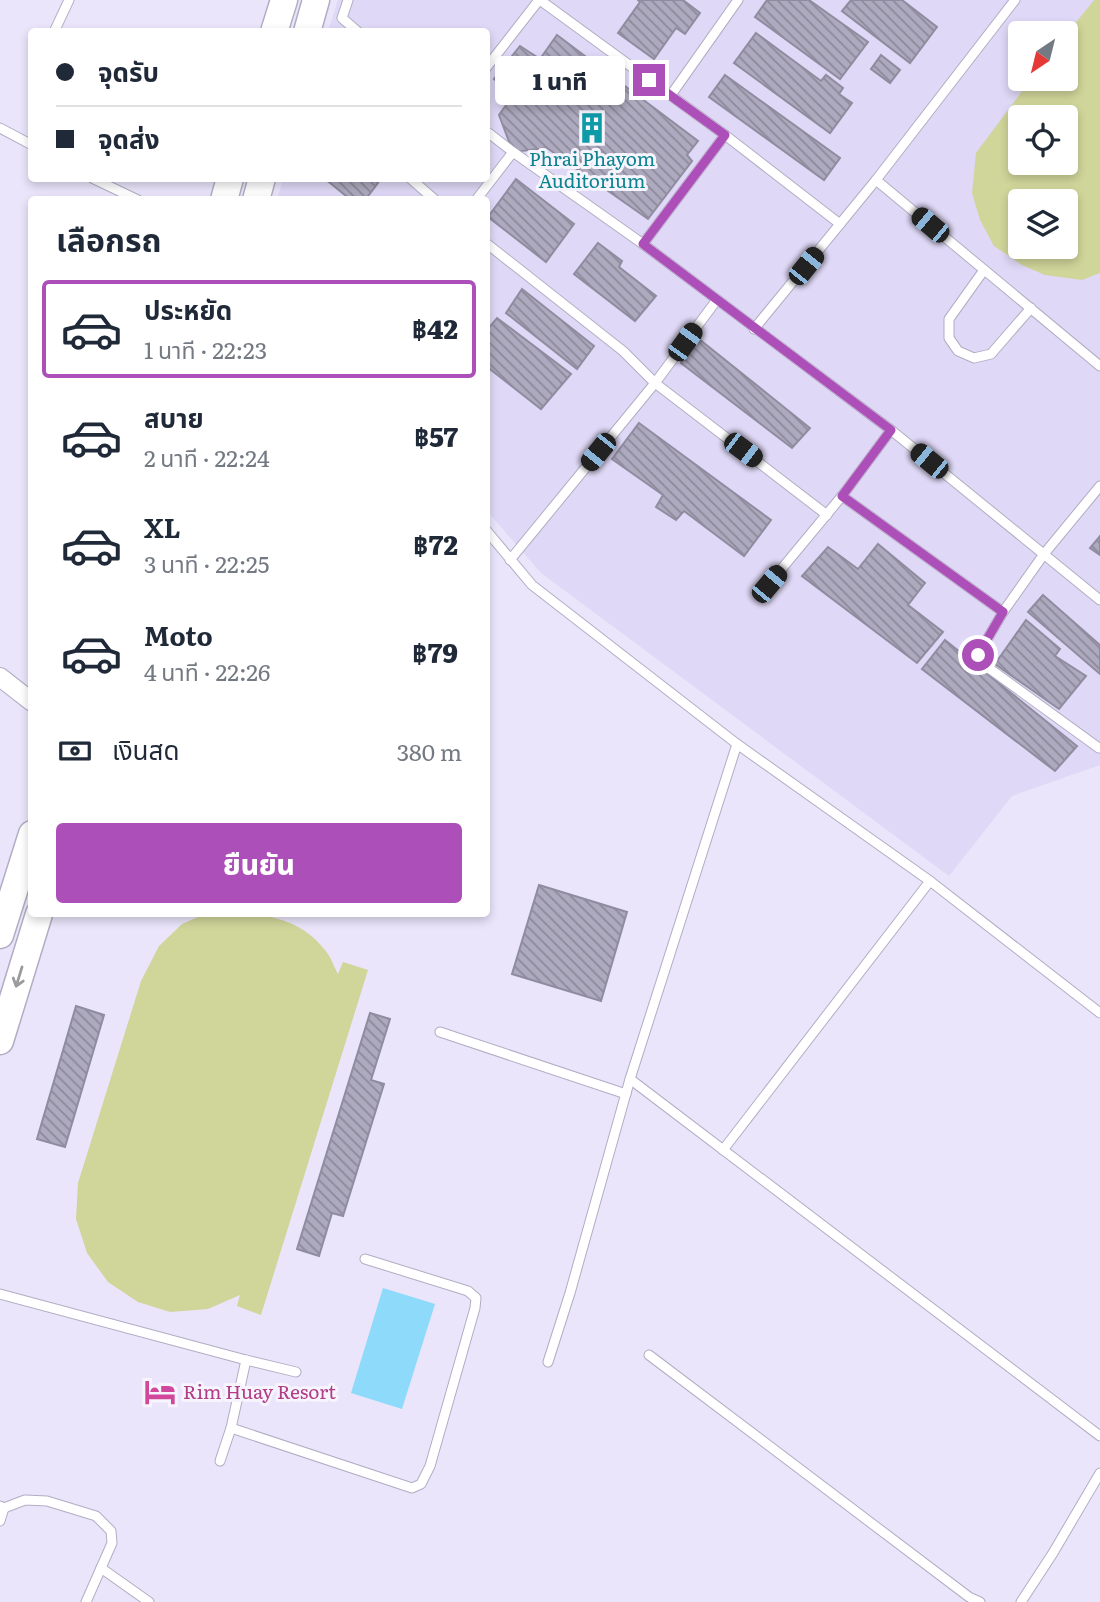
<!DOCTYPE html>
<html lang="th">
<meta charset="utf-8">
<style>
:root{--surface:#fff;--page:#f6f6f7;--text:#1f2937;--muted:#747a83;--line:#e0e1e3;--accent:#ad4fb8}
body{margin:0;font-family:Literata,"Noto Sans Thai",serif;background:var(--page);color:var(--text);height:100vh;display:flex;flex-direction:column;font-size:26px;white-space:nowrap}
*{box-sizing:border-box;margin:0}
p{font-size:23px;color:var(--muted)}
.icon{flex:none;width:38px;height:38px;fill:none;stroke:currentColor;stroke-width:2;stroke-linecap:round;stroke-linejoin:round}
.map{position:relative;flex:1;overflow:hidden}
.drawer{position:absolute;left:28px;top:196px;width:462px;height:721px;display:flex;flex-direction:column;background:var(--surface);border-radius:7px;box-shadow:0 4px 10px #0003}
.drawer>*{flex:none}
.hud{position:absolute;left:28px;top:28px;width:462px;height:154px;border-radius:7px;box-shadow:0 4px 10px #0003;display:grid;align-content:center;height:154px;padding:0 28px;background:var(--surface)}
.needle{width:46px;rotate:215deg}
.controls{position:absolute;left:1008px;top:21px;display:grid;gap:14px}
.controls a{display:grid;place-items:center;width:70px;height:70px;border-radius:7px;background:var(--surface);box-shadow:0 4px 10px #0003;font-size:35px}
.end{position:absolute;width:32px;height:32px;margin:-16px;border:9px solid #ad4fb8;background:#fff;box-shadow:0 0 0 4px #fff}
.from{border-radius:50%}
.bubble{position:absolute;height:49px;border-radius:7px;background:var(--surface);box-shadow:0 4px 10px #0003;font-size:23px;font-weight:800;line-height:49px;text-align:center}
.car{position:absolute;width:21px;height:42px;margin:-21px -10px;border-radius:9px;box-shadow:0 0 5px 2px #0007;background:linear-gradient(#222 24%,#8ab4d8 0 40%,#222 0 76%,#8ab4d8 0 86%,#222 0)}
.hud b{display:flex;align-items:center;gap:24px;height:66px;font-size:26px}
.hud b+b{border-top:2px solid var(--line)}
.hud i{width:18px;height:18px;background:var(--text)}
ul{padding:0;list-style:none}
li{display:flex;align-items:center;gap:21px;height:98px;margin:0 14px 10px;padding:0 14px;border:4px solid transparent;border-radius:7px}
li div{flex:1}
li b{display:block;font-size:26px}
li em{font-style:normal;font-weight:800}
li.on{border-color:var(--accent)}
li>.icon{width:63px;height:63px;stroke-width:1.5}
h2{padding:0 28px;font-size:32px;line-height:84px}
.pay{display:flex;align-items:center;gap:18px;height:77px;padding:0 28px;font-size:26px}
.pay p{margin-inline-start:auto}
.button{display:flex;gap:14px;margin-top:auto;padding:14px 28px}
.button a{flex:1;height:80px;border-radius:7px;background:var(--accent);color:#fff;font-size:28px;font-weight:800;line-height:80px;text-align:center}
.map>svg:first-child{display:block}
.built{fill:#dfd8f6;fill-rule:evenodd}
.garden{fill:#d0d59a;fill-rule:evenodd}
.water{fill:#8ddafa}
.building{fill:url(#building-back-hatch);stroke:#908ca0;stroke-width:2}
.lines{fill:none;stroke-linecap:round;stroke-linejoin:round}
.lane-casing{stroke:#b2adc3;stroke-width:11}
.street-casing{stroke:#b2adc3;stroke-width:20}
.primary-casing{stroke:#b2adc3;stroke-width:29}
.lane{stroke:#fff;stroke-width:9}
.street{stroke:#fff;stroke-width:18}
.primary{stroke:#fff;stroke-width:26}
.oneway{stroke:#9b9b9e}
.route{stroke:#ad4fb8;stroke-width:9}
.labels{text-anchor:middle;stroke-width:6;stroke-linejoin:round;paint-order:stroke}
.culture-label{font-size:19px;fill:#0d838f;stroke:#f6f4fd}
.hotel-label{font-size:19px;fill:#b23c85;stroke:#f6f4fd;text-anchor:start}
</style>
<div class="map">
<svg width="1100" height="1602" viewBox="0 0 1100 1602">
<defs>
<pattern id="building-back-hatch" width="6" height="6" patternUnits="userSpaceOnUse" patternTransform="scale(1.75)"><rect width="6" height="6" fill="#ada9be"/><path d="M-1 5l2 2M0 0l6 6M5-1l2 2" fill="none" stroke="#8c899a"/></pattern>
</defs>
<rect width="100%" height="100%" fill="#eae5fb"/>
<path class="built" d="M338,0H1100V765L1012,796L949,876L541,573L487,511L486,200H277L283,179L486,178V32L328,31ZM1020,33H1066V79H1020ZM1020,117H1066V163H1020ZM1020,201H1066V247H1020Z"/>
<g class="garden">
<path d="M1094,0H1100V273L1082,280L1045,275L1022,265L994,246L980,220L972,193L976,153L1031,79H1066V35ZM1020,117H1066V163H1020ZM1020,201H1066V247H1020Z"/>
<path d="M205,914C250,914 293,910 325,950C331,957 334,967 338,974L343,962L368,970L261,1315L237,1306L240,1295L208,1309L170,1312L138,1302L108,1282L87,1253L76,1219L78,1183L141,981L159,946L182,924Z"/>
</g>
<path class="water" d="M383,1288L435,1304L402,1409L351,1393Z"/>
<g class="building">
<path d="M638,0H683L700,13L685,34L676,28L654,59L618,33L640,2Z"/>
<path d="M767,0H809L868,42L840,79L755,17Z"/>
<path d="M851,0H902L937,27L910,63L842,11Z"/>
<path d="M756,33L821,81L826,75L843,88L839,94L852,103L830,133L734,63Z"/>
<path d="M557,35L698,141L687,155L692,161L648,219L547,148L513,152L499,115L514,94L494,79L520,46L540,59Z"/>
<path d="M881,55L900,70L890,83L871,69Z"/>
<path d="M725,75L840,158L824,180L709,97Z"/>
<path d="M324,178H371L378,183L365,200H351Z"/>
<path d="M516,179L574,224L546,262L488,217Z"/>
<path d="M598,243L622,261L619,267L656,296L635,321L574,274Z"/>
<path d="M522,289L594,346L577,369L506,313Z"/>
<path d="M497,318L571,374L541,409L486,366V331Z"/>
<path d="M699,339L810,428L792,448L681,363Z"/>
<path d="M639,423L771,520L744,556L684,511L676,520L656,507L663,495L612,459Z"/>
<path d="M1100,536V555L1090,548Z"/>
<path d="M878,544L925,583L908,605L943,632L917,663L802,576L828,547L858,569Z"/>
<path d="M1043,595L1100,645V674L1028,612Z"/>
<path d="M1026,620L1060,649L1055,656L1086,676L1059,709L995,664Z"/>
<path d="M945,640L1077,746L1055,771L922,669Z"/>
<path d="M539,885L627,912L601,1001L512,974Z"/>
<path d="M76,1006L104,1015L65,1147L37,1139Z"/>
<path d="M370,1013L390,1019L371,1080L384,1084L343,1216L332,1213L319,1256L297,1249Z"/>
</g>
<g class="lines">
<defs>
<g id="lane">
<path d="M348,0L342,18L358,32"/>
<path d="M540,0L725,135L840,224"/>
<path d="M54,32L69,0"/>
<path d="M486,68L539,0"/>
<path d="M671,95L738,0"/>
<path d="M0,128L32,145"/>
<path d="M486,131L513,152L643,244L891,430L1100,600"/>
<path d="M92,178L138,200"/>
<path d="M410,178L435,200"/>
<path d="M876,180L1100,366"/>
<path d="M476,200L513,152"/>
<path d="M486,243L623,351L655,383L827,515"/>
<path d="M643,244L725,135"/>
<path d="M984,270L949,319V338L958,351L974,358L991,354L1031,308"/>
<path d="M754,329L876,180L1015,0"/>
<path d="M842,496L1003,612L1044,554L1100,486"/>
<path d="M486,530L532,585L737,744L930,881L1100,1013"/>
<path d="M510,560L655,383L716,301"/>
<path d="M769,584L842,496L891,430"/>
<path d="M1003,612L978,655L979,661L1099,748"/>
<path d="M440,1032L626,1094"/>
<path d="M630,1079L1100,1436"/>
<path d="M723,1150L930,881"/>
<path d="M0,1294L246,1360L296,1372"/>
<path d="M649,1355L969,1597L980,1602"/>
<path d="M548,1362L570,1293L630,1079L737,744"/>
<path d="M231,1428L412,1488L421,1484L430,1466L475,1308L476,1298L468,1291L365,1259"/>
<path d="M220,1461L231,1428L246,1360"/>
<path d="M0,1506L4,1508L25,1500L47,1501L96,1516L111,1531L112,1543L86,1602"/>
<path d="M0,1521L4,1508"/>
<path d="M101,1568L149,1602"/>
<path d="M1021,1602L1053,1553L1100,1473"/>
</g>
<path id="street" d="M0,677L32,702"/>
<g id="primary">
<path d="M274,32L284,0"/>
<path d="M307,32L316,0"/>
<path d="M224,200L230,178"/>
<path d="M256,200L262,178"/>
<path d="M0,935L32,834"/>
<path d="M0,1041L39,914"/>
</g>
</defs>
<use href="#lane" class="lane-casing"/>
<use href="#street" class="street-casing"/>
<use href="#primary" class="primary-casing"/>
<use href="#lane" class="lane"/>
<use href="#street" class="street"/>
<use href="#primary" class="primary"/>
</g>
<defs><path id="oneway-shaft" d="M-6 0H5M1.5-3L5.5 0L1.5 3" fill="none" stroke-width="1.6" stroke-linecap="round" stroke-linejoin="round" transform="scale(1.75)"/></defs>
<use class="oneway" href="#oneway-shaft" transform="translate(19 977) rotate(107)"/>
<g class="lines">
<path class="route" d="M649,80L725,135L643,244L891,430L842,496L1003,612L978,655"/>
</g>
<defs>
<symbol id="building-bare" viewBox="-9 -9 18 18"><path d="M-4-6H4V6H1V3H-1V6H-4ZM-2.5-4.3h1.7v1.8h-1.7ZM.8-4.3h1.7v1.8H.8ZM-2.5-1h1.7V.8h-1.7ZM.8-1h1.7V.8H.8Z" fill="#0f9aa8" stroke="#f6f4fd" stroke-width="2.5" paint-order="stroke"/></symbol>
<symbol id="hotel-bare" viewBox="-9 -9 18 18"><path d="M-6-4.5h1.5V1H6V5H4.5V3h-9V5H-6ZM-4 0a1.8 1.8 0 1 1 3.6 0ZM.5 0V-2.5h3Q6-2.5 6 0Z" fill="#d1479c" stroke="#f6f4fd" stroke-width="2.5" paint-order="stroke"/></symbol>
</defs>
<g fill-rule="evenodd">
<use href="#building-bare" x="570" y="106" width="44" height="44"/>
<use href="#hotel-bare" x="138" y="1370" width="44" height="44"/>
</g>
<g class="labels">
<g class="culture-label">
<text x="592" y="166">Phrai Phayom<tspan x="592" dy="22">Auditorium</tspan></text>
</g>
<g class="hotel-label">
<text x="183" y="1399">Rim Huay Resort</text>
</g>
</g>
</svg>
<div class="controls">
<a><svg class="needle" viewBox="-14 -14 28 28"><path d="M0-13l5 13h-10z" fill="#e53935"/><path d="M0 13l5-13h-10z" fill="#747a83"/></svg></a>
<a><svg class="icon" aria-label="locate" viewBox="0 0 24 24"><circle cx="12" cy="12" r="6"/><path d="M12 2v4M12 18v4M2 12h4M18 12h4"/></svg></a>
<a><svg class="icon" aria-label="layers" viewBox="0 0 24 24"><path d="M12 4l9 5-9 5-9-5zM3 14l9 5 9-5"/></svg></a>
</div>
<i class="end from" style="left:978px;top:655px"></i>
<i class="end" style="left:649px;top:80px"></i>
<div class="bubble" style="left:495px;top:56px;width:130px">1 นาที</div>
<i class="car" style="left:930px;top:225px;rotate:310deg"></i>
<i class="car" style="left:806px;top:266px;rotate:39deg"></i>
<i class="car" style="left:685px;top:342px;rotate:36deg"></i>
<i class="car" style="left:743px;top:450px;rotate:127deg"></i>
<i class="car" style="left:598px;top:452px;rotate:219deg"></i>
<i class="car" style="left:929px;top:461px;rotate:309deg"></i>
<i class="car" style="left:769px;top:584px;rotate:40deg"></i>
<div class="hud">
<b><i class="from"></i>จุดรับ</b>
<b><i></i>จุดส่ง</b>
</div>
<section class="drawer">
<h2>เลือกรถ</h2>
<ul>
<li class="on"><svg class="icon" aria-label="car" viewBox="0 0 24 24"><path d="M5 17H2v-5l4-1 3-4h7l3 4 3 1v5h-3M9 17h6M6 11h13"/><circle cx="7" cy="17" r="2"/><circle cx="17" cy="17" r="2"/></svg><div><b>ประหยัด</b><p>1 นาที · 22:23</p></div><em>฿42</em></li>
<li><svg class="icon" aria-label="car" viewBox="0 0 24 24"><path d="M5 17H2v-5l4-1 3-4h7l3 4 3 1v5h-3M9 17h6M6 11h13"/><circle cx="7" cy="17" r="2"/><circle cx="17" cy="17" r="2"/></svg><div><b>สบาย</b><p>2 นาที · 22:24</p></div><em>฿57</em></li>
<li><svg class="icon" aria-label="car" viewBox="0 0 24 24"><path d="M5 17H2v-5l4-1 3-4h7l3 4 3 1v5h-3M9 17h6M6 11h13"/><circle cx="7" cy="17" r="2"/><circle cx="17" cy="17" r="2"/></svg><div><b>XL</b><p>3 นาที · 22:25</p></div><em>฿72</em></li>
<li><svg class="icon" aria-label="car" viewBox="0 0 24 24"><path d="M5 17H2v-5l4-1 3-4h7l3 4 3 1v5h-3M9 17h6M6 11h13"/><circle cx="7" cy="17" r="2"/><circle cx="17" cy="17" r="2"/></svg><div><b>Moto</b><p>4 นาที · 22:26</p></div><em>฿79</em></li>
</ul>
<div class="pay"><svg class="icon" aria-label="cash" viewBox="0 0 24 24"><path d="M3 7h18v10H3z"/><circle cx="12" cy="12" r="2"/></svg>เงินสด<p>380 m</p></div>
<div class="button"><a>ยืนยัน</a></div>
</section>
</div>
